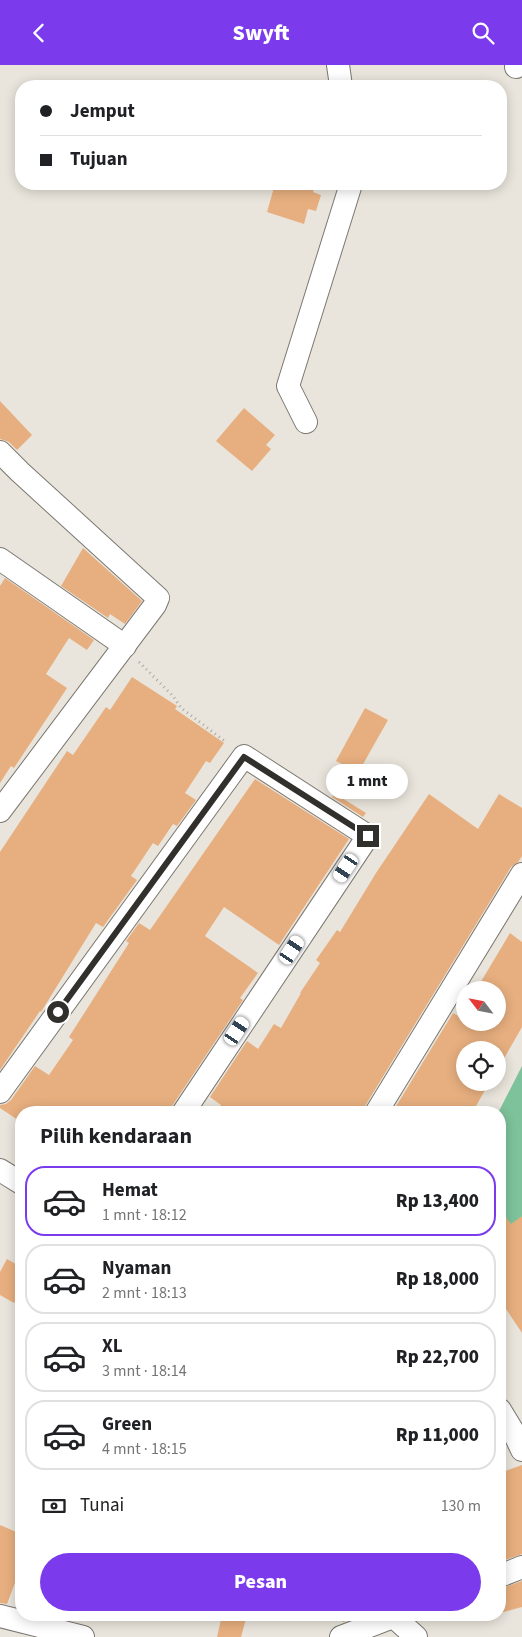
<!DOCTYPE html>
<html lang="id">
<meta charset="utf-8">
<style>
:root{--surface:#fff;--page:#f6f6f6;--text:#202124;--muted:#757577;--line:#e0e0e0;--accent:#7c3aed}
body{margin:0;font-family:"Source Sans 3",sans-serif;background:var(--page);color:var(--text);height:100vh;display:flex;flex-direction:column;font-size:19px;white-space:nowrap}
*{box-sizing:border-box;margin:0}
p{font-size:16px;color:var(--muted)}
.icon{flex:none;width:28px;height:28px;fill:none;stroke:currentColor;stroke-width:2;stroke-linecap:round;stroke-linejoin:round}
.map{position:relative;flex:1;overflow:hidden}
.panel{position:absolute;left:15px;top:1041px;width:491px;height:515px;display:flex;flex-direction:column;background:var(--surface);border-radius:20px;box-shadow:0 2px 12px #0003}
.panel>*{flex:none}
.guide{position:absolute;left:15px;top:15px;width:492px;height:110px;border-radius:20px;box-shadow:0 2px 12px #0003;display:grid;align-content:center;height:110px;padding:0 25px;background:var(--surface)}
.needle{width:32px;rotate:302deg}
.buttons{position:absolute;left:456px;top:916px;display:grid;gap:10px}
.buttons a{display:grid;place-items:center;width:50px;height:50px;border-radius:50%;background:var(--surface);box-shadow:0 2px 12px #0003;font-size:25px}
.end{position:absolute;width:22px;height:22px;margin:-11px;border:6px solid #31302c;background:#fff;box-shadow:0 0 0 2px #fff}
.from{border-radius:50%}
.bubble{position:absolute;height:35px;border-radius:18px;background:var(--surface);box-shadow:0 2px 12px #0003;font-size:16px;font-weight:800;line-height:35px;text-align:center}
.car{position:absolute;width:15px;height:30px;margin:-15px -8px;border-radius:6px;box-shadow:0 0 4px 1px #0007;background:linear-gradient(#fff 24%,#345 0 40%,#fff 0 76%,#345 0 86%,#fff 0)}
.guide b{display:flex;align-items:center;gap:18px;height:48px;font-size:19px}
.guide b+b{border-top:1px solid var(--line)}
.guide i{width:12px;height:12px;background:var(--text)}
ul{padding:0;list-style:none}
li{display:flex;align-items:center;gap:15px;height:70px;margin:0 10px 8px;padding:0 15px;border:2px solid var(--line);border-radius:20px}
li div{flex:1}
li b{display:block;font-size:19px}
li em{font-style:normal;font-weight:800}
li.current{border-color:var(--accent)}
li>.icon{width:45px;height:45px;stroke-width:1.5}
h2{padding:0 25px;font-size:22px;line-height:60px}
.pay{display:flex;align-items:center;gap:12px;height:55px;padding:0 25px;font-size:19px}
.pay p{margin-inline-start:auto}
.primary-button{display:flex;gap:10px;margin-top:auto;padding:10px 25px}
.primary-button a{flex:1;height:58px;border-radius:30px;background:var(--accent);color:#fff;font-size:20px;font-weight:800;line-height:58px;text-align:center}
header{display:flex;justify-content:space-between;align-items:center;height:65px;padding:0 25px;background:var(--accent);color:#fff;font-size:22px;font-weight:800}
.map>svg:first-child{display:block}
.forest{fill:#7dc29a}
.building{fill:#e7af7f}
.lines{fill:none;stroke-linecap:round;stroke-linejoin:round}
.minor-casing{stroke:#7c7871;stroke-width:24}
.path{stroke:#aaa7a0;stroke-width:3;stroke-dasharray:1 4;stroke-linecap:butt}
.minor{stroke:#fff;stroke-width:22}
.route{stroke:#31302c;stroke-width:6}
</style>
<header><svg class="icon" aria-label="back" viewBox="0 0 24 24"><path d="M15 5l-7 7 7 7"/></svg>Swyft<svg class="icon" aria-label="search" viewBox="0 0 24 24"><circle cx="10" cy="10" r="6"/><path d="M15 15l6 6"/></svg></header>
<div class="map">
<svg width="522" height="1572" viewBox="0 0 522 1572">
<rect width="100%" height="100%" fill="#e9e5dc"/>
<path class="forest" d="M522,1001V1194L500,1179V1048H498Z"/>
<g class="building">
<path d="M275,119H316L313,127L321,130L316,146L308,144L304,159L267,147Z"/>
<path d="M0,336L32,370L17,385L9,377L0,374Z"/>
<path d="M244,343L275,370L266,380L271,384L252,406L216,376Z"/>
<path d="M83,483L142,536L125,559L110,549L108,553L61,521Z"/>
<path d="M5,513L94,575L87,585L69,573L46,609L67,623L14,703L11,701L0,718V521Z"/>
<path d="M132,612L177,641L175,644L224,678L210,698L206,696L185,728L196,735L177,761L173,759L158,781L153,778L131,811L137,815L103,862L96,858L41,947L40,946L0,1005V787L67,686L73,690L106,642L110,645Z"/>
<path d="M365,643L388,655L358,708L336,696Z"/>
<path d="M255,714L349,774L279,880L224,842L205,871L258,908L240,933L243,935L172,1041L170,1048H21V1057L0,1043V1040L6,1039L11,1035L35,1001L49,1010L73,975L69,972L129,878L126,876L139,858L150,865Z"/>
<path d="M334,728L366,748L363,752L332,732Z"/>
<path d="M429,729L478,764L499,729L522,743V791L518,797L511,802L365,1041L363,1048H216L221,1040L210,1032L247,976L258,984L274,959L281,963L301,928H300L320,898L316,895L337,865L340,867L376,808Z"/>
<path d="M510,868L522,877V962L498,1004V985H465V1018H489L472,1048H392L453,948L460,952L465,944V958H498V925H476Z"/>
<path d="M500,1144L511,1159L522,1151V1268L500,1235Z"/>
<path d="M7,1194L21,1202V1227L14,1238L0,1230V1207Z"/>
<path d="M522,1400V1489L500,1497V1408Z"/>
<path d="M0,1460L21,1469V1517L16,1515L7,1539L0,1538Z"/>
<path d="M522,1516V1542L500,1548V1524Z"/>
<path d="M222,1550H247L241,1572H217Z"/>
<path d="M335,1550H362L343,1557Z"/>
</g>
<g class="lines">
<defs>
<g id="minor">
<path d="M338,0L341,21"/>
<path d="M516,0V2"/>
<path d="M306,357L288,321L351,119"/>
<path d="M0,387L20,407L158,533L155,540L0,746"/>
<path d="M0,494L125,581"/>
<path d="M0,1027L244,691L368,771L183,1048"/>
<path d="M376,1048L522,809"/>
<path d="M0,1105L21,1118"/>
<path d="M500,1345L514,1368L522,1385"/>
<path d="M500,1511L522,1502"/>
<path d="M0,1551L83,1572"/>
<path d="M394,1552L416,1572"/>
<path d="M341,1572L398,1550"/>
</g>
</defs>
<use href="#minor" class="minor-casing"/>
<path class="path" d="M139,597L173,631L181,643L226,677"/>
<use href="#minor" class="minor"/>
</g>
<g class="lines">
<path class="route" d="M58,947L244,692L368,771"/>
</g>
</svg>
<div class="buttons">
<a><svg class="needle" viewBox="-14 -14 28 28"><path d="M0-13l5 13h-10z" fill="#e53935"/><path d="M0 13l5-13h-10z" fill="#757577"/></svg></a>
<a><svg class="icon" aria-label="locate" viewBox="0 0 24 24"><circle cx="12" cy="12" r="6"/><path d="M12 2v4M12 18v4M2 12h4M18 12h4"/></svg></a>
</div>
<i class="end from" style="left:58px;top:947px"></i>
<i class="end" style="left:368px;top:771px"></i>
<div class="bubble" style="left:326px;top:699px;width:82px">1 mnt</div>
<i class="car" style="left:346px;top:803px;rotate:214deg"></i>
<i class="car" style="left:292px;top:885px;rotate:34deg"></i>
<i class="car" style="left:237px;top:966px;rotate:34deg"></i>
<div class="guide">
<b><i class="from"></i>Jemput</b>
<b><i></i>Tujuan</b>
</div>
<section class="panel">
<h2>Pilih kendaraan</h2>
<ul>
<li class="current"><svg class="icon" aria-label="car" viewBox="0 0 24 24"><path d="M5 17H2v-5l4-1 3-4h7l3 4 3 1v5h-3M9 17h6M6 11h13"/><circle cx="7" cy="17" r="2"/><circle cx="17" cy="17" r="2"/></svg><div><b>Hemat</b><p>1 mnt · 18:12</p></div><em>Rp 13,400</em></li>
<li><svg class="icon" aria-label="car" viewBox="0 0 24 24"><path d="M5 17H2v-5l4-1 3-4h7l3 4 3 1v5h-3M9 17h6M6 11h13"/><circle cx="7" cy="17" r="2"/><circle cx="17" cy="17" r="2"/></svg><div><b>Nyaman</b><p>2 mnt · 18:13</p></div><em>Rp 18,000</em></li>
<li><svg class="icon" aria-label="car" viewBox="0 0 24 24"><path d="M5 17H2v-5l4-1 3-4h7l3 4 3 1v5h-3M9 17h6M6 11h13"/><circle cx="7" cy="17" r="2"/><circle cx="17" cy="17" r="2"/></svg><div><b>XL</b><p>3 mnt · 18:14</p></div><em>Rp 22,700</em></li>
<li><svg class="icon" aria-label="car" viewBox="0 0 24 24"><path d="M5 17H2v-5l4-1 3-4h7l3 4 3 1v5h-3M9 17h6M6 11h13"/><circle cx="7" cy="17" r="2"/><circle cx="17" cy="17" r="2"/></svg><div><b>Green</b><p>4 mnt · 18:15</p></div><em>Rp 11,000</em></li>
</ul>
<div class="pay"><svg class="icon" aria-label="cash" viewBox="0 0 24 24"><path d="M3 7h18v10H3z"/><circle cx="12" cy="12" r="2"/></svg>Tunai<p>130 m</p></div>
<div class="primary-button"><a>Pesan</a></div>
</section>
</div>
